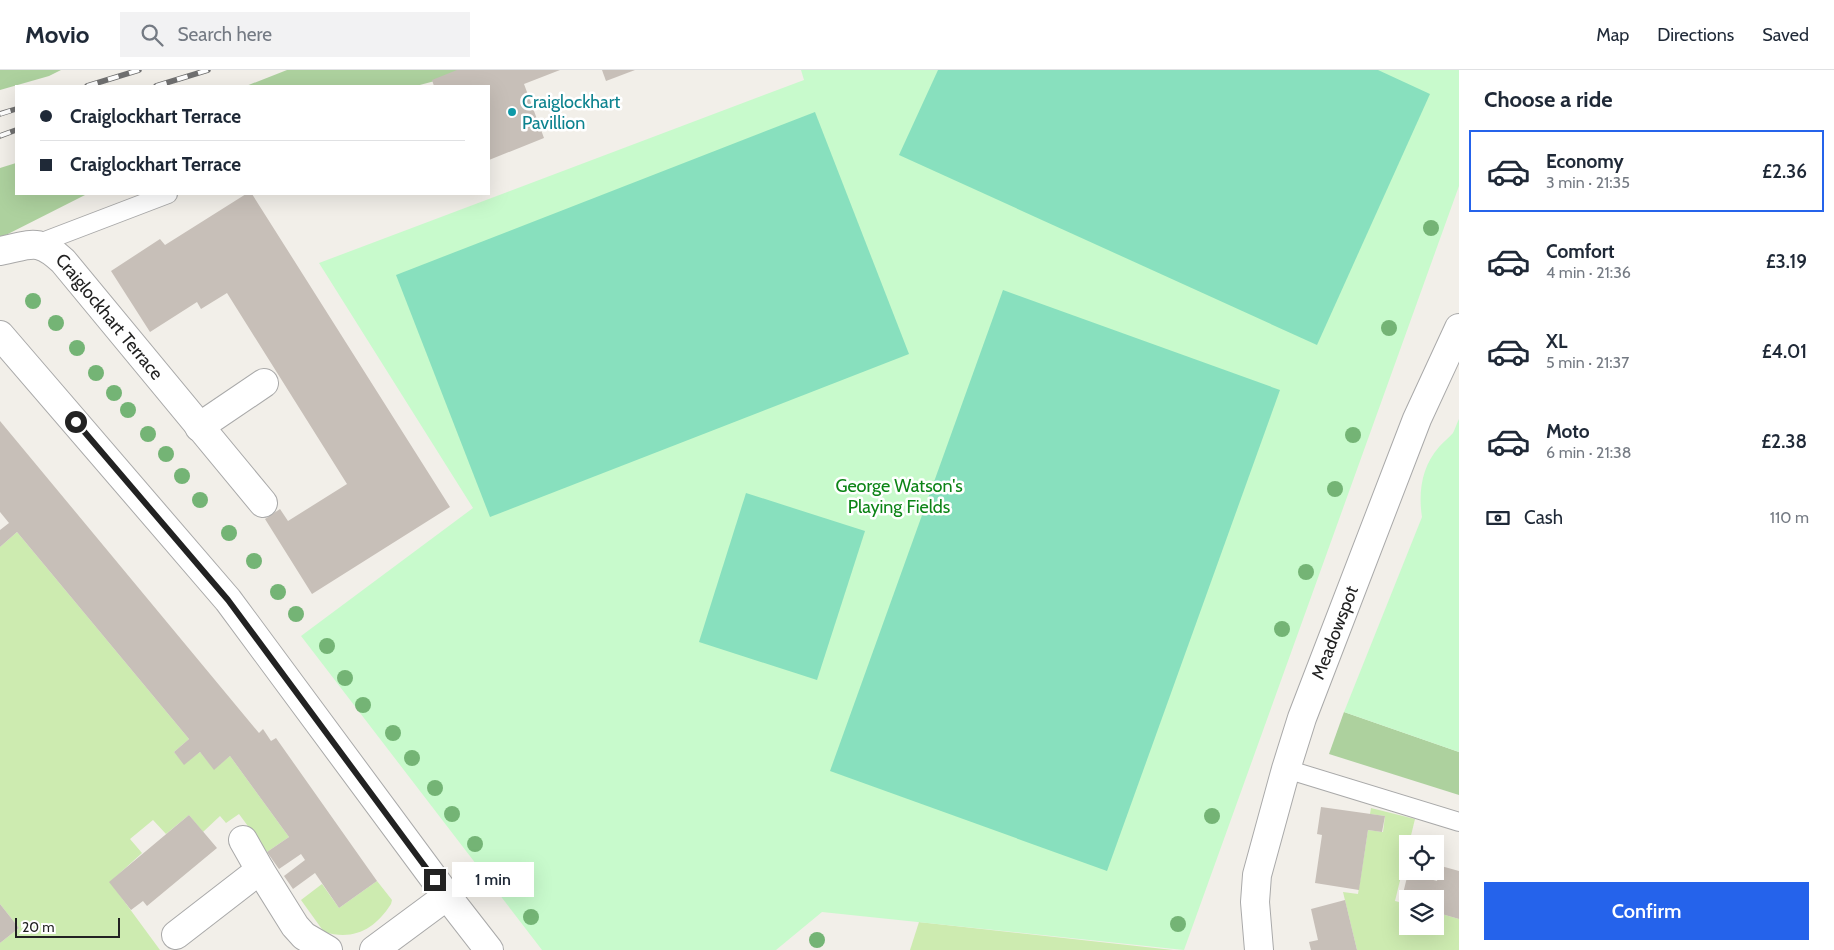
<!DOCTYPE html>
<meta charset="utf-8">
<style>
:root{--surface:#fff;--page:#f2f2f3;--text:#1f2937;--muted:#747a83;--line:#e0e1e3;--accent:#2563eb}
body{margin:0;font-family:Cabin,sans-serif;background:var(--page);color:var(--text);height:100vh;display:flex;flex-direction:column;font-size:19px;white-space:nowrap}
*{box-sizing:border-box;margin:0}
p{font-size:16px;color:var(--muted)}
.icon{flex:none;width:28px;height:28px;fill:none;stroke:currentColor;stroke-width:2;stroke-linecap:round;stroke-linejoin:round}
.map{position:relative;flex:1;overflow:hidden}
.side{display:flex;flex-direction:column;background:var(--surface);width:375px}
.side>*{flex:none}
.guide{position:absolute;left:15px;top:15px;width:475px;height:110px;border-radius:0px;box-shadow:0 5px 20px #0002;display:grid;align-content:center;height:110px;padding:0 25px;background:var(--surface)}
.controls{position:absolute;left:1399px;top:765px;display:grid;gap:10px}
.controls a{display:grid;place-items:center;width:45px;height:45px;border-radius:0px;background:var(--surface);box-shadow:0 5px 20px #0002;font-size:25px}
.scale{position:absolute;left:15px;bottom:12px;width:105px;box-sizing:border-box;padding-left:5px;border:2px solid #222;border-top:0;font-size:14px;line-height:18px;white-space:nowrap;color:#222;-webkit-text-stroke:4px #fff;paint-order:stroke}
.end{position:absolute;width:22px;height:22px;margin:-11px;border:6px solid #222;background:#fff;box-shadow:0 0 0 2px #fff}
.from{border-radius:50%}
.bubble{position:absolute;height:35px;border-radius:0px;background:var(--surface);box-shadow:0 5px 20px #0002;font-size:16px;font-weight:600;line-height:35px;text-align:center}
.guide b{display:flex;align-items:center;gap:18px;height:48px;font-size:19px}
.guide b+b{border-top:1px solid var(--line)}
.guide i{width:12px;height:12px;background:var(--text)}
ul{padding:0;list-style:none}
li{display:flex;align-items:center;gap:15px;height:82px;margin:0 10px 8px;padding:0 15px;border:2px solid transparent;border-radius:0px}
li div{flex:1}
li b{display:block;font-size:19px}
li em{font-style:normal;font-weight:600}
li.current{border-color:var(--accent)}
li>.icon{width:45px;height:45px;stroke-width:1.5}
h2{padding:0 25px;font-size:22px;line-height:60px}
.pay{display:flex;align-items:center;gap:12px;height:55px;padding:0 25px;font-size:19px}
.pay p{margin-inline-start:auto}
.primary-button{display:flex;gap:10px;margin-top:auto;padding:10px 25px}
.primary-button a{flex:1;height:58px;border-radius:0px;background:var(--accent);color:#fff;font-size:20px;font-weight:600;line-height:58px;text-align:center}
header{display:flex;align-items:center;gap:30px;box-sizing:border-box;height:70px;padding:0 25px;background:var(--surface);border-bottom:1px solid var(--line)}
header strong{font-size:24px}
nav{display:flex;gap:28px;margin-inline-start:auto;font-size:18px}
.search{width:350px;height:45px;background:var(--page);display:flex;align-items:center;gap:12px;box-sizing:border-box;padding:0 18px;border-radius:0px;color:var(--muted);font-size:19px}
main{display:flex;flex:1;min-height:0}
.map>svg:first-child{display:block}
.grass{fill:#cdebb0}
.forest{fill:#add19e}
.park{fill:#c8facc}
.pitch{fill:#88e0be}
.building{fill:#c7bfb8}
.lines{fill:none;stroke-linecap:round;stroke-linejoin:round}
.service-casing{stroke:#a9a9a9;stroke-width:20}
.minor-casing{stroke:#a9a9a9;stroke-width:30}
.service{stroke:#fff;stroke-width:18}
.minor{stroke:#fff;stroke-width:28}
.rail-casing{stroke:#707070;stroke-width:5.5}
.rail{stroke:#fff;stroke-width:4;stroke-dasharray:11;stroke-linecap:butt}
.tree{fill:#74b475}
.route{stroke:#222;stroke-width:6}
.culture-dot{fill:#0f9aa8;stroke:#fff;stroke-width:2}
.labels{text-anchor:middle;stroke-width:5;stroke-linejoin:round;paint-order:stroke}
.culture-label{font-size:18px;fill:#0d838f;stroke:#fff;text-anchor:start}
.street-label{font-size:18px;fill:#222;stroke:#fff}
.park-label{font-size:18px;fill:#0c8416;stroke:#fff}
</style>
<header>
<strong>Movio</strong>
<div class="search"><svg class="icon" aria-label="search" viewBox="0 0 24 24"><circle cx="10" cy="10" r="6"/><path d="M15 15l6 6"/></svg>Search here</div>
<nav><a>Map</a><a>Directions</a><a>Saved</a></nav>
</header>
<main>
<div class="map">
<svg width="1459" height="880" viewBox="0 0 1459 880">
<rect width="100%" height="100%" fill="#f2efe9"/>
<g class="grass">
<path d="M17,462L189,669L174,682L184,694L200,682L214,699L230,686L289,767L267,782L239,744L226,753L220,746L203,762L189,745L166,764L153,750L130,769L142,783L110,812L160,880H0V873L19,858L0,834V477Z"/>
<path d="M1371,738L1415,749L1395,831L1407,834L1408,856H1435V842L1459,849V880H1357L1343,822L1358,824L1368,760L1383,762L1385,746L1370,744Z"/>
<path d="M377,811L392,830L391,834C375,859 354,871 324,862L301,830L322,814L339,838Z"/>
<path d="M919,852L1173,880H910Z"/>
</g>
<g class="forest">
<path d="M0,0H61L49,6L0,20Z"/>
<path d="M287,0H476L416,16H246Z"/>
<path d="M16,93V124H87L0,168V98Z"/>
<path d="M1344,642L1459,682V725L1329,684Z"/>
</g>
<g class="park">
<path d="M801,0H1459V116L1184,880L822,842L776,880H542L301,566L473,438L319,193L804,10Z"/>
<path d="M1459,349V682L1344,642L1422,447C1418,422 1422,396 1439,377C1443,372 1449,368 1453,363C1455,359 1457,353 1459,349Z"/>
</g>
<g class="pitch">
<path d="M938,0H1378L1430,24L1317,275L899,85Z"/>
<path d="M815,42L909,284L490,447L396,205Z"/>
<path d="M1003,220L1280,320L1107,801L830,701Z"/>
<path d="M746,423L865,461L817,610L699,572Z"/>
</g>
<g class="building">
<path d="M457,0H560L524,14L544,68L489,90V16H434L432,10Z"/>
<path d="M602,0H635L606,11Z"/>
<path d="M246,124H252L450,437L312,524L265,449L280,439L288,451L347,414L227,223L201,239L197,232L150,262L111,201L160,169L165,175Z"/>
<path d="M0,351L259,663L263,659L271,671L276,668L377,811L339,838L315,803L293,819L284,806L305,790L301,784L279,799L267,782L289,767L230,686L214,700L200,682L184,695L174,682L189,669L17,462L0,477V460L9,453L0,442Z"/>
<path d="M1321,737L1385,746L1382,762L1368,760L1359,820L1315,813L1322,765L1317,764Z"/>
<path d="M189,745L217,778L147,836L143,831L131,840L109,812Z"/>
<path d="M1441,796L1459,801V849L1435,842V829H1408V834L1401,832L1408,803L1437,811Z"/>
<path d="M1345,830L1357,880H1311L1309,872L1318,870L1311,839Z"/>
<path d="M0,834L19,858L0,873Z"/>
</g>
<g class="lines">
<defs>
<g id="service">
<path d="M37,174L168,124"/>
<path d="M1286,699L1459,752"/>
</g>
<g id="minor">
<path id="s1" d="M0,181C32,175 37,167 63,191L263,433"/>
<path d="M0,265L228,530L447,826L489,880"/>
<path d="M199,357L264,313"/>
<path d="M243,770L260,800"/>
<path d="M176,865L260,800L295,856L304,866L328,880"/>
<path d="M374,880L447,826"/>
<path id="s2" d="M1259,880L1255,832L1257,805L1286,699L1302,648L1417,349L1459,258"/>
</g>
</defs>
<use href="#service" class="service-casing"/>
<use href="#minor" class="minor-casing"/>
<use href="#service" class="service"/>
<use href="#minor" class="minor"/>
<defs>
<g id="rail">
<path d="M87,16L139,0"/>
<path d="M156,16L208,0"/>
<path d="M0,44L16,39"/>
<path d="M0,66L16,60"/>
</g>
</defs>
<use href="#rail" class="rail-casing"/>
<use href="#rail" class="rail"/>
</g>
<g class="tree">
<circle cx="1431" cy="158" r="8"/>
<circle cx="33" cy="231" r="8"/>
<circle cx="56" cy="253" r="8"/>
<circle cx="1389" cy="258" r="8"/>
<circle cx="77" cy="278" r="8"/>
<circle cx="96" cy="303" r="8"/>
<circle cx="114" cy="323" r="8"/>
<circle cx="128" cy="340" r="8"/>
<circle cx="148" cy="364" r="8"/>
<circle cx="1353" cy="365" r="8"/>
<circle cx="166" cy="384" r="8"/>
<circle cx="182" cy="406" r="8"/>
<circle cx="1335" cy="419" r="8"/>
<circle cx="200" cy="430" r="8"/>
<circle cx="229" cy="463" r="8"/>
<circle cx="254" cy="491" r="8"/>
<circle cx="1306" cy="502" r="8"/>
<circle cx="278" cy="522" r="8"/>
<circle cx="296" cy="544" r="8"/>
<circle cx="1282" cy="559" r="8"/>
<circle cx="327" cy="576" r="8"/>
<circle cx="345" cy="608" r="8"/>
<circle cx="363" cy="635" r="8"/>
<circle cx="393" cy="663" r="8"/>
<circle cx="412" cy="688" r="8"/>
<circle cx="435" cy="718" r="8"/>
<circle cx="452" cy="744" r="8"/>
<circle cx="1212" cy="746" r="8"/>
<circle cx="475" cy="774" r="8"/>
<circle cx="500" cy="806" r="8"/>
<circle cx="531" cy="847" r="8"/>
<circle cx="1178" cy="854" r="8"/>
<circle cx="817" cy="870" r="8"/>
</g>
<g class="lines">
<path class="route" d="M76,352L228,530L435,810"/>
</g>
<circle class="culture-dot" cx="512" cy="42" r="5"/>
<g class="labels">
<g class="culture-label">
<text x="522" y="38">Craiglockhart<tspan x="522" dy="21">Pavillion</tspan></text>
</g>
<g class="street-label">
<text dy="6" stroke="none"><textPath href="#s1" startOffset="141">Craiglockhart Terrace</textPath></text>
<text dy="6" stroke="none"><textPath href="#s2" startOffset="330">Meadowspot</textPath></text>
</g>
<g class="park-label">
<text x="899" y="422">George Watson's<tspan x="899" dy="21">Playing Fields</tspan></text>
</g>
</g>
</svg>
<div class="controls">
<a><svg class="icon" aria-label="locate" viewBox="0 0 24 24"><circle cx="12" cy="12" r="6"/><path d="M12 2v4M12 18v4M2 12h4M18 12h4"/></svg></a>
<a><svg class="icon" aria-label="layers" viewBox="0 0 24 24"><path d="M12 4l9 5-9 5-9-5zM3 14l9 5 9-5"/></svg></a>
</div>
<div class="scale">20 m</div>
<i class="end from" style="left:76px;top:352px"></i>
<i class="end" style="left:435px;top:810px"></i>
<div class="bubble" style="left:452px;top:792px;width:82px">1 min</div>
<div class="guide">
<b><i class="from"></i>Craiglockhart Terrace</b>
<b><i></i>Craiglockhart Terrace</b>
</div>
</div>
<section class="side">
<h2>Choose a ride</h2>
<ul>
<li class="current"><svg class="icon" aria-label="car" viewBox="0 0 24 24"><path d="M5 17H2v-5l4-1 3-4h7l3 4 3 1v5h-3M9 17h6M6 11h13"/><circle cx="7" cy="17" r="2"/><circle cx="17" cy="17" r="2"/></svg><div><b>Economy</b><p>3 min · 21:35</p></div><em>£2.36</em></li>
<li><svg class="icon" aria-label="car" viewBox="0 0 24 24"><path d="M5 17H2v-5l4-1 3-4h7l3 4 3 1v5h-3M9 17h6M6 11h13"/><circle cx="7" cy="17" r="2"/><circle cx="17" cy="17" r="2"/></svg><div><b>Comfort</b><p>4 min · 21:36</p></div><em>£3.19</em></li>
<li><svg class="icon" aria-label="car" viewBox="0 0 24 24"><path d="M5 17H2v-5l4-1 3-4h7l3 4 3 1v5h-3M9 17h6M6 11h13"/><circle cx="7" cy="17" r="2"/><circle cx="17" cy="17" r="2"/></svg><div><b>XL</b><p>5 min · 21:37</p></div><em>£4.01</em></li>
<li><svg class="icon" aria-label="car" viewBox="0 0 24 24"><path d="M5 17H2v-5l4-1 3-4h7l3 4 3 1v5h-3M9 17h6M6 11h13"/><circle cx="7" cy="17" r="2"/><circle cx="17" cy="17" r="2"/></svg><div><b>Moto</b><p>6 min · 21:38</p></div><em>£2.38</em></li>
</ul>
<div class="pay"><svg class="icon" aria-label="cash" viewBox="0 0 24 24"><path d="M3 7h18v10H3z"/><circle cx="12" cy="12" r="2"/></svg>Cash<p>110 m</p></div>
<div class="primary-button"><a>Confirm</a></div>
</section>
</main>
